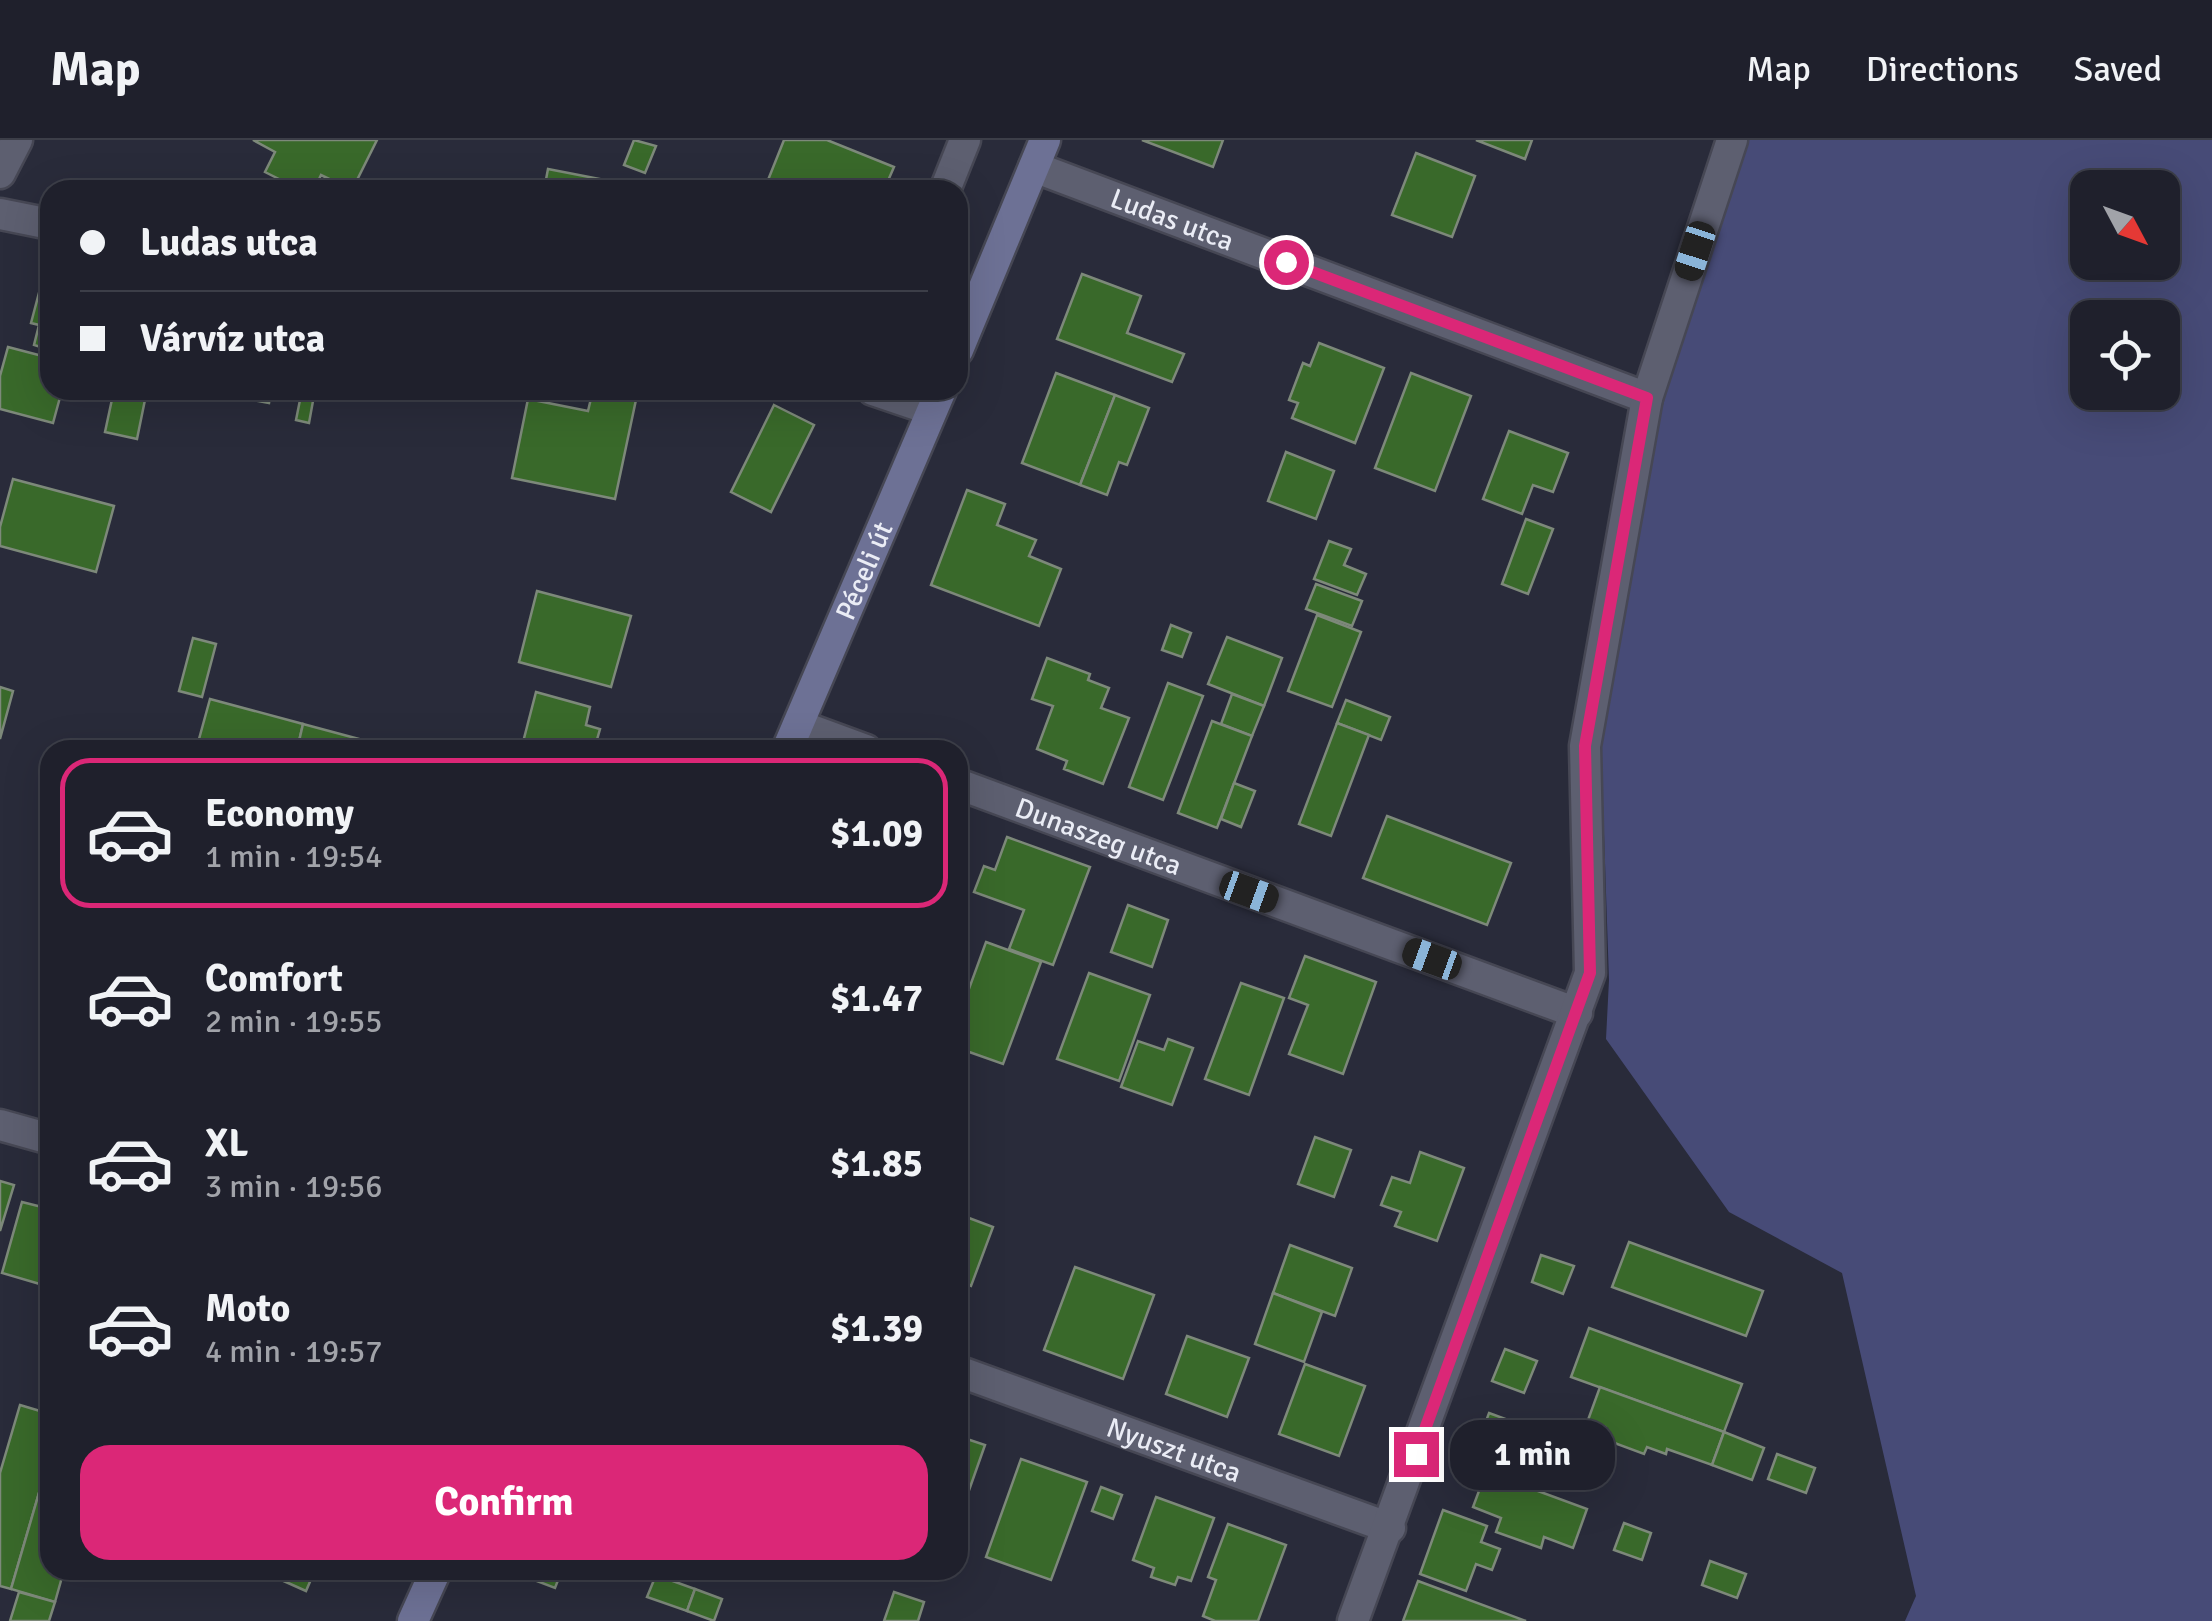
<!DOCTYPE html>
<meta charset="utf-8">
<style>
:root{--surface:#1f202c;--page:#2c2d38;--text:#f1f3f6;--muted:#a1a3a9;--line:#3c3e48;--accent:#db2777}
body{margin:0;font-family:Signika,sans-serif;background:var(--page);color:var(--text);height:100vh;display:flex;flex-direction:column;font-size:38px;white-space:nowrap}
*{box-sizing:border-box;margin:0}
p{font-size:32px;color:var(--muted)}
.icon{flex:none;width:55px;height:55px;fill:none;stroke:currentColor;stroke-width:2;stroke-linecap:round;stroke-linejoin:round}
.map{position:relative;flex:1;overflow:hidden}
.sheet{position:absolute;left:40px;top:600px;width:928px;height:840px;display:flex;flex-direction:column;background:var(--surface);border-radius:30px;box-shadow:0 10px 40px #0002,0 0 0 2px var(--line)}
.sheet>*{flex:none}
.hud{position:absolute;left:40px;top:40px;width:928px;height:220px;border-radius:30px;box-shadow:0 10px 40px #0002,0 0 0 2px var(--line);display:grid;align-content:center;height:220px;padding:0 40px;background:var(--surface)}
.needle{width:65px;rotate:131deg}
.controls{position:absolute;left:2070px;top:30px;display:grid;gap:20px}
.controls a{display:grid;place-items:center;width:110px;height:110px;border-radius:20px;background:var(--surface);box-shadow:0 10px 40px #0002,0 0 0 2px var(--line);font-size:50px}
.end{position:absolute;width:45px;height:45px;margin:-22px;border:12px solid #db2777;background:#fff;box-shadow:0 0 0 5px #fff}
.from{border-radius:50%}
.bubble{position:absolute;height:70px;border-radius:30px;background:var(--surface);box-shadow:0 10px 40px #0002,0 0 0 2px var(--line);font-size:32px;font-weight:700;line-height:70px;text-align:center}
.car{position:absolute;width:30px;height:60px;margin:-30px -15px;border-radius:12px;box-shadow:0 0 8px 2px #0007;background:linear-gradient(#222 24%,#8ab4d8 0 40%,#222 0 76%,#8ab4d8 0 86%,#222 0)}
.hud b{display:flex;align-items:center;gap:35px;height:95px;font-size:38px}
.hud b+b{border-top:2px solid var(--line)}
.hud i{width:25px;height:25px;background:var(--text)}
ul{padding:18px 0 0;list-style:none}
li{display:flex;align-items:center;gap:30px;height:150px;margin:0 20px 15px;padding:0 20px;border:5px solid transparent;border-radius:30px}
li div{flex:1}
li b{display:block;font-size:38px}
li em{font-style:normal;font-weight:700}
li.current{border-color:var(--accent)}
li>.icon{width:90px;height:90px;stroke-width:1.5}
.button{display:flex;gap:20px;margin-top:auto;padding:20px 40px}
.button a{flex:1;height:115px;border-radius:30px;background:var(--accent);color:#fff;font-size:40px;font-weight:700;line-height:115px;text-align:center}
header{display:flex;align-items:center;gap:60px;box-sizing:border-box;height:140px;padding:0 50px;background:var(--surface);border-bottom:2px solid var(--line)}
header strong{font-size:48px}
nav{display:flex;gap:55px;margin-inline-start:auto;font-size:35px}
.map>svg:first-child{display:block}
.green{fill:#474b77;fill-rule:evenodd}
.building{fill:#39692a;stroke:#7d897a;stroke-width:2.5}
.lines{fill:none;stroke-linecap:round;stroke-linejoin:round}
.minor-casing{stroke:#464754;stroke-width:35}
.secondary-casing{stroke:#464754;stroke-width:35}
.minor{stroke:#5d5f70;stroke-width:30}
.secondary{stroke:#6d7195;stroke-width:30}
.route{stroke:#db2777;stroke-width:12}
.labels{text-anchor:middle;stroke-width:10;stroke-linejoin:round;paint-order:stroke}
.street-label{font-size:28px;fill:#eaecf5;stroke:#20212f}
</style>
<header>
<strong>Map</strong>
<nav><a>Map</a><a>Directions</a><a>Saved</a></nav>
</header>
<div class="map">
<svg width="2212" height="1481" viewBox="0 0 2212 1481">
<rect width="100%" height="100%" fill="#292b3a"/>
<path class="green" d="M1747,0H2212V1481H1905L1916,1456L1842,1133L1729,1072L1606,899L1609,840L1601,607L1659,274ZM2088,48H2162V122H2088ZM2088,178H2162V252H2088Z"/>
<g class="building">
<path d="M253,0H377L352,50L321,35L314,50H301L265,32L275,12Z"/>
<path d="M634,0L656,6L645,33L624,25Z"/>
<path d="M784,0H827L894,27L884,50H764Z"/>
<path d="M1142,0H1223L1213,27Z"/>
<path d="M1476,0H1532L1525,19Z"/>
<path d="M1416,13L1475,36L1452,97L1392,75Z"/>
<path d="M548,29L615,42L614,50H544Z"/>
<path d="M44,134L50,135V210L34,205L39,185L31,183Z"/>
<path d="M1082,134L1141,156L1127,193L1184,214L1172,242L1057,199Z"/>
<path d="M1319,203L1384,228L1355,303L1292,278L1298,263L1289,260L1303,223L1310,226Z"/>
<path d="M8,207L50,218V250H62L53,283L0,269V236Z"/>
<path d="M1056,233L1115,255L1080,345L1022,323Z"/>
<path d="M1411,233L1471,256L1435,351L1375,328Z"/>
<path d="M114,250H147L137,299L105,292Z"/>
<path d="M217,250H271L269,263L217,253Z"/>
<path d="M302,250H315L309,283L296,280Z"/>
<path d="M593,250L637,255L615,359L512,338L528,259L588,271Z"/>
<path d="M1115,255L1149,268L1127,325L1119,322L1107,355L1080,345Z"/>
<path d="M774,265L814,285L771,372L731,352Z"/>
<path d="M1509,291L1568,313L1553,352L1533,345L1522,374L1483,359Z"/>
<path d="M1286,312L1334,331L1316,379L1268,361Z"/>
<path d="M13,339L114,366L96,432L0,406V387Z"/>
<path d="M967,350L1005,364L997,385L1036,400L1029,416L1061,429L1039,486L931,445Z"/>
<path d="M1526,379L1553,389L1528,454L1502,444Z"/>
<path d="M1329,401L1351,409L1344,425L1366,434L1357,455L1314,439Z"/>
<path d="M1316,444L1362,461L1352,486L1306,469Z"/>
<path d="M537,451L631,476L611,547L519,522Z"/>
<path d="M1317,475L1361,492L1332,567L1288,551Z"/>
<path d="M1171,485L1191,493L1182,517L1162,510Z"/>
<path d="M1227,497L1282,518L1264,566L1208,544Z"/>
<path d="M193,498L216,504L202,557L179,551Z"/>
<path d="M1047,518L1090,534L1088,540L1109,548L1101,568L1129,578L1103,644L1064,629L1067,621L1037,609L1053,566L1032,559Z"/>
<path d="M1168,543L1203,556L1163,660L1129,647Z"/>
<path d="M0,547L13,551L0,599Z"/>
<path d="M536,552L590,567L586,585L600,589L594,610H521Z"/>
<path d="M1232,554L1264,566L1252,596L1221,584Z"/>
<path d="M210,559L303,584L297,610H264L236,602L234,610H196Z"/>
<path d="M1346,560L1390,577L1381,600L1337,583Z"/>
<path d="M1212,581L1252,596L1217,688L1178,673Z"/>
<path d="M1337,583L1369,595L1331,696L1299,684Z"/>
<path d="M303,584L400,610H297Z"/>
<path d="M1234,643L1255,651L1241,687L1221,679Z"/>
<path d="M1387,676L1511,723L1487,785L1363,738Z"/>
<path d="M1007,697L1090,727L1053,825L1009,809L1024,770L974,752L984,726L995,730Z"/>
<path d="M1128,765L1168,780L1152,827L1111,812Z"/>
<path d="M986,802L1041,822L1003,924L958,908V879Z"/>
<path d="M1305,816L1376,842L1343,934L1289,914L1308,865L1289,858Z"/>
<path d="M1089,833L1150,855L1119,941L1057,919Z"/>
<path d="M1241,843L1284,858L1249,955L1205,939Z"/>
<path d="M1168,899L1193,908L1172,965L1121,947L1138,901L1164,910Z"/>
<path d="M1315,997L1351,1010L1334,1057L1298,1044Z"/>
<path d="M1420,1012L1464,1028L1437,1101L1395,1086L1401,1072L1381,1065L1392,1037L1410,1043Z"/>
<path d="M0,1041L14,1045L0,1091Z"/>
<path d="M22,1062L50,1069V1147L2,1133Z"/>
<path d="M961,1075L993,1087L971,1146L958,1141V1085Z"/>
<path d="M1629,1102L1763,1151L1746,1196L1612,1147Z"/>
<path d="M1290,1105L1352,1128L1335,1176L1273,1153Z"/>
<path d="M1541,1115L1574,1126L1563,1154L1532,1142Z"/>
<path d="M1075,1127L1154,1155L1123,1239L1044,1210Z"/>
<path d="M1273,1153L1322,1172L1304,1222L1255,1204Z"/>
<path d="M1589,1188L1742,1244L1724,1292L1571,1237Z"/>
<path d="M1187,1196L1249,1218L1227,1277L1166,1254Z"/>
<path d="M1505,1209L1537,1221L1524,1253L1492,1241Z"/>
<path d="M1305,1224L1365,1246L1339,1316L1279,1294Z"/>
<path d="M1600,1247L1724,1292L1712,1325L1667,1309L1666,1314L1647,1307L1644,1314L1601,1298L1605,1287L1588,1280Z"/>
<path d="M20,1265L50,1274V1315L11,1449L0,1446V1333Z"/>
<path d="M1489,1273L1563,1300L1548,1344L1473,1317Z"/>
<path d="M1724,1292L1764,1308L1752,1340L1712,1325Z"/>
<path d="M958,1296L985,1305L967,1356L958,1352Z"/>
<path d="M1777,1314L1815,1328L1806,1353L1768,1339Z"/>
<path d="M50,1315V1430H64L55,1462L11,1449Z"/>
<path d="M1021,1319L1087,1342L1051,1440L986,1417Z"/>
<path d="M1486,1332L1587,1369L1573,1408L1544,1397L1541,1408L1496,1392L1501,1378L1473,1367Z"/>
<path d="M1101,1347L1122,1355L1113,1379L1092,1371Z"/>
<path d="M1156,1357L1214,1378L1191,1441L1178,1437L1175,1445L1151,1437L1154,1428L1133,1420Z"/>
<path d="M1443,1370L1487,1386L1481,1402L1500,1409L1492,1430L1476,1424L1466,1451L1420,1434Z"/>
<path d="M1624,1383L1651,1393L1642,1420L1614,1410Z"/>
<path d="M1228,1384L1286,1405L1258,1481H1215L1203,1476L1216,1440L1208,1437Z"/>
<path d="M1710,1421L1746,1434L1737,1458L1702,1445Z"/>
<path d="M259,1430H315L306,1451Z"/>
<path d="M523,1430H562L555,1448L521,1435Z"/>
<path d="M656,1435L695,1449L687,1471L647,1457Z"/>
<path d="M1418,1441L1526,1481H1403Z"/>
<path d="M695,1449L722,1459L714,1481L687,1471Z"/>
<path d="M19,1452L55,1462L49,1481H10Z"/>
<path d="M894,1452L924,1462L918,1481H884Z"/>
</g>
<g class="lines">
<defs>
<g id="minor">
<path id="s1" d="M1034,27L1647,258"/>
<path d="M0,33L17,0"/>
<path d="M945,50L965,0"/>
<path d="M0,74L50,84"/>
<path d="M873,250L932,270"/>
<path d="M798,585L866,610"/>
<path id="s2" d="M958,644L1577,873"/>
<path d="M0,985L50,999"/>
<path id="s3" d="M958,1231L1390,1388"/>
<path d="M1353,1481L1590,833L1585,606L1647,258L1732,0"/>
</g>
<g id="secondary">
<path d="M958,210L1045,0"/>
<path id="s4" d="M787,610L941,250"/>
<path d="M413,1481L436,1430"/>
</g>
</defs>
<use href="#minor" class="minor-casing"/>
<use href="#secondary" class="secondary-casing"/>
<use href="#minor" class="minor"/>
<use href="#secondary" class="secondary"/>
</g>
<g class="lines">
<path class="route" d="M1286,122L1647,258L1585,606L1590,833L1416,1314"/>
</g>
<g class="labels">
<g class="street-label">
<text dy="10" stroke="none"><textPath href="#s1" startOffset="148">Ludas utca</textPath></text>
<text dy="10" stroke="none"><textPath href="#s4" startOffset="195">Péceli út</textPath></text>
<text dy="10" stroke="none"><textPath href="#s2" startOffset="150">Dunaszeg utca</textPath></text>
<text dy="10" stroke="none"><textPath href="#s3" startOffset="230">Nyuszt utca</textPath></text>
</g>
</g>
</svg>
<div class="controls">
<a><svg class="needle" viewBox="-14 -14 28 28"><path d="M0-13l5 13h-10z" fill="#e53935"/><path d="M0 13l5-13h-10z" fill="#a1a3a9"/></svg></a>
<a><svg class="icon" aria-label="locate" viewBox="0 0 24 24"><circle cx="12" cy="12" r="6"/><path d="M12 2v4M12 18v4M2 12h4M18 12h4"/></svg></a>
</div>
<i class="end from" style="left:1286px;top:122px"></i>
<i class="end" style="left:1416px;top:1314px"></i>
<div class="bubble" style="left:1450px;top:1280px;width:165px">1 min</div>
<i class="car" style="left:1695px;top:111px;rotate:198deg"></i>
<i class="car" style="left:1249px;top:752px;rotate:110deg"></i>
<i class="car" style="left:1432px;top:819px;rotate:290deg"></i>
<div class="hud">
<b><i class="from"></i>Ludas utca</b>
<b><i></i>Várvíz utca</b>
</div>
<section class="sheet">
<ul>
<li class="current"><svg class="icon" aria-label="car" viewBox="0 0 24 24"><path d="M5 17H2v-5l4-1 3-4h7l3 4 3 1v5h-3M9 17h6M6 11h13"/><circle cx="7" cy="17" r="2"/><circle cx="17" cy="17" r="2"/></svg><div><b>Economy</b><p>1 min · 19:54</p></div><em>$1.09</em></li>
<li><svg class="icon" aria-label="car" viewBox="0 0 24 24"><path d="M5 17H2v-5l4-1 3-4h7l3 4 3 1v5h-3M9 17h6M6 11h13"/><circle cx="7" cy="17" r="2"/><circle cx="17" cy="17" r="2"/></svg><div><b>Comfort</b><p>2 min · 19:55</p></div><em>$1.47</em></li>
<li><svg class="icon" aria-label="car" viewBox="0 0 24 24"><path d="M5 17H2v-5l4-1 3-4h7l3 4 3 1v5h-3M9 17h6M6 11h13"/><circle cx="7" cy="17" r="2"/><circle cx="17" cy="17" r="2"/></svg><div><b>XL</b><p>3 min · 19:56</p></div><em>$1.85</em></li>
<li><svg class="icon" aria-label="car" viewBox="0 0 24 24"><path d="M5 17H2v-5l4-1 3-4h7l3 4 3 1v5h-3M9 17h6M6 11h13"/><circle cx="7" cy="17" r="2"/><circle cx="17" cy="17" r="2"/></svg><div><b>Moto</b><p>4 min · 19:57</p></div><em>$1.39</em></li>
</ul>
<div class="button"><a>Confirm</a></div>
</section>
</div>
